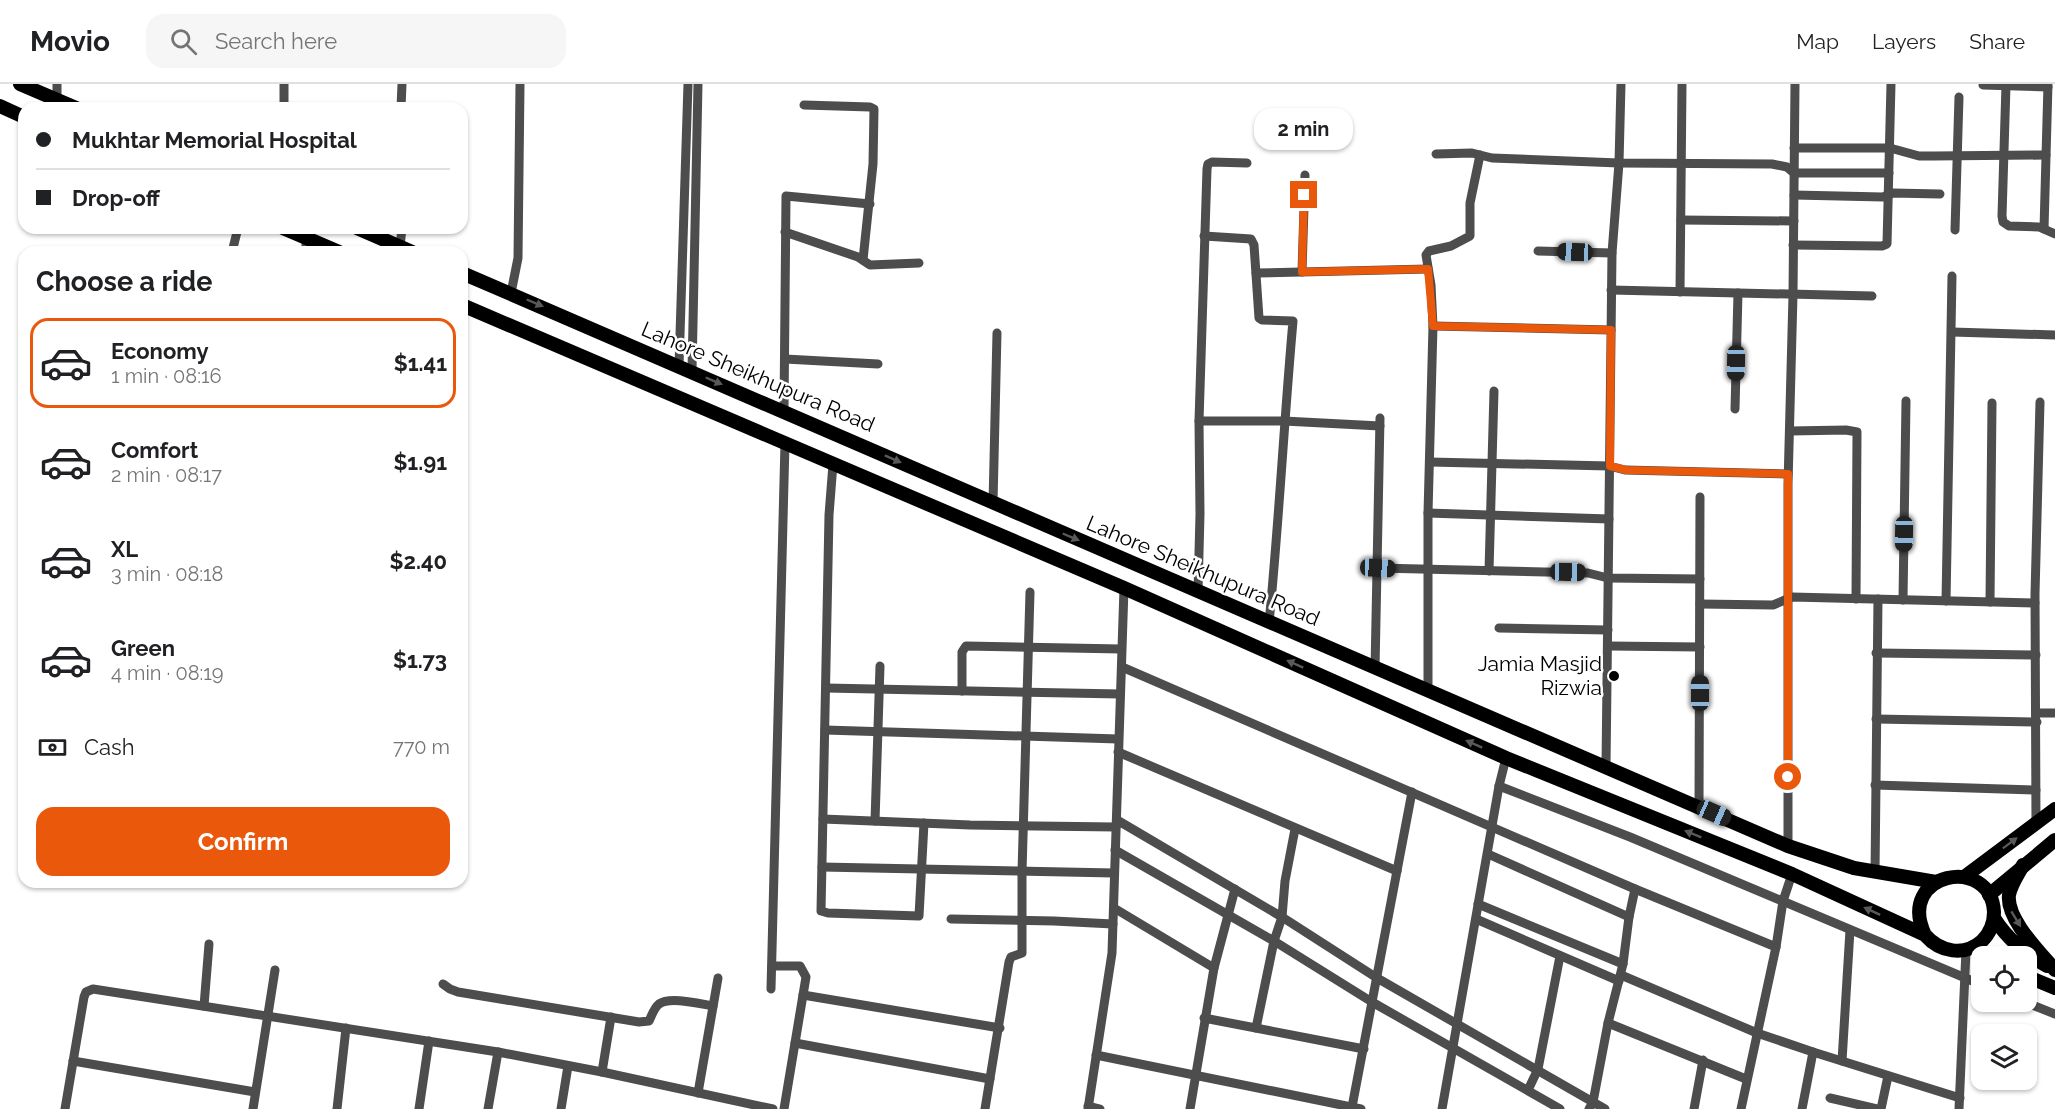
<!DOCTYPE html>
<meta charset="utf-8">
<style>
:root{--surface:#fff;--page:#f6f6f6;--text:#202124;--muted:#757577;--line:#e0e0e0;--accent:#ea580c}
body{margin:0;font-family:Raleway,sans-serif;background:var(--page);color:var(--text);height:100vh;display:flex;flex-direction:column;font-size:22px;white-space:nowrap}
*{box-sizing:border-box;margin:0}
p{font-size:20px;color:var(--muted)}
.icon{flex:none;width:33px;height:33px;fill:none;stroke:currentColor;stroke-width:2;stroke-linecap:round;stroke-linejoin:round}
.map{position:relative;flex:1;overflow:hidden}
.drawer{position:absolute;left:18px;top:162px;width:450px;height:642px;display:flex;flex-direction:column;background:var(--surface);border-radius:18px;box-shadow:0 2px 4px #0004}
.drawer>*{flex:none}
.guide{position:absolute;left:18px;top:18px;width:450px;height:132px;border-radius:18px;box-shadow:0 2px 4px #0004;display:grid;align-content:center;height:132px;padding:0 18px;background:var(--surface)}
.controls{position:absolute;left:1971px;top:862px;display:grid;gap:12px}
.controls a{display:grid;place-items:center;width:66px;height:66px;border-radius:12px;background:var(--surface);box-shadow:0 2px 4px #0004;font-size:30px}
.end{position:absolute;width:27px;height:27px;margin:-14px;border:8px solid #ea580c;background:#fff;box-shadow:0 0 0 3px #fff}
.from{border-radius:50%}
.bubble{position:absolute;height:42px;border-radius:18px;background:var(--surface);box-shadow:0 2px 4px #0004;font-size:20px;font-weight:700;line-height:42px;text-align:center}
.car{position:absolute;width:18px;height:36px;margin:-18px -9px;border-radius:8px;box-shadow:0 0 4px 2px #0007;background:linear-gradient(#222 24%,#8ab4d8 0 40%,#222 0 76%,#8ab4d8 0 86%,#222 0)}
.guide b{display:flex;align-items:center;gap:21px;height:57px;font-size:22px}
.guide b+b{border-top:2px solid var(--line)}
.guide i{width:15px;height:15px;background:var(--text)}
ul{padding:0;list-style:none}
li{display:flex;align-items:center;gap:18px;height:90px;margin:0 12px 9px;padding:0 6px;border:3px solid transparent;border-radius:18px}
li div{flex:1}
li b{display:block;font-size:22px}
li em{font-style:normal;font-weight:700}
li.on{border-color:var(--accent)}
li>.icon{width:54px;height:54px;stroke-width:1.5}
h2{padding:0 18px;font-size:27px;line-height:72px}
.pay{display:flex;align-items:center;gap:15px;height:66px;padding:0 18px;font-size:22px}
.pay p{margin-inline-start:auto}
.button{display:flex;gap:12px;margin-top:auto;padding:12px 18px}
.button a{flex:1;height:69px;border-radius:18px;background:var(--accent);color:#fff;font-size:24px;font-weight:700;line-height:69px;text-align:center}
header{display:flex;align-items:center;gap:36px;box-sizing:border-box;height:84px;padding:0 30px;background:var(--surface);border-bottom:2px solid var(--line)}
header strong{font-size:28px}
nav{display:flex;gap:33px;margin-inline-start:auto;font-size:21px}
.search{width:420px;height:54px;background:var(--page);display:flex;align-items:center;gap:15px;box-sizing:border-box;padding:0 21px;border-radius:18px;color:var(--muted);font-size:22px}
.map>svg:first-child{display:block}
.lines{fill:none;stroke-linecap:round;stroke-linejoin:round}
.minor{stroke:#4d4d4d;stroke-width:9}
.highway{stroke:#000;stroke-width:14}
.oneway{fill:#595959}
.route{stroke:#ea580c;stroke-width:8}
.poi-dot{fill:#000;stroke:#fff;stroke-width:2}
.labels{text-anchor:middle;stroke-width:5;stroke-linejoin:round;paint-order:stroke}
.street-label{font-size:21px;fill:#000;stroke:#fff}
.poi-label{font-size:21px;fill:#000;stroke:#fff;text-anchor:end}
</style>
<header>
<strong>Movio</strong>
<div class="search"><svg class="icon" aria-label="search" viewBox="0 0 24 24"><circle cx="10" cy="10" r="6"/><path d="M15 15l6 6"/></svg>Search here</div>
<nav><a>Map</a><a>Layers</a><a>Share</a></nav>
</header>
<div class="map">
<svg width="2055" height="1025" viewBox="0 0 2055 1025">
<rect width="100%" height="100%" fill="#fff"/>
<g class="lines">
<g class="minor">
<path d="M1983,1L2048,3"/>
<path d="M2006,1L2002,132L2003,138L2009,142L2039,143L2055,150"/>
<path d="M57,16V0"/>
<path d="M804,21L870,23L874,25L873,80L863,176"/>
<path d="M284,24V0"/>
<path d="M401,24L402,0"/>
<path d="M1794,64H1890L1919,72H1934L2046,71"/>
<path d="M1436,70L1472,69L1492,74L1619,79L1772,80L1787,83L1794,89H1889"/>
<path d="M1794,111L1883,113L1893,109L1940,110"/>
<path d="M1681,136L1794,137"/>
<path d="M2044,145L2048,0"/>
<path d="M1955,146L1959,13"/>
<path d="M785,148L858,173L870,181L919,179"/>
<path d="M1204,152L1251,155L1254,161L1259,234L1262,236L1293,237C1284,337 1279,438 1269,539"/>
<path d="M1793,161L1882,162L1887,160L1891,0"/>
<path d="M400,163L402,144"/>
<path d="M1538,167L1612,169"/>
<path d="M232,168L238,144"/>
<path d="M305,168L307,154"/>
<path d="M1302,188L1305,91"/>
<path d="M1256,189L1428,185"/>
<path d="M1611,206L1872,212"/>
<path d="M1680,208L1682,0"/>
<path d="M511,209L518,174L520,0"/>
<path d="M1433,242L1611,246"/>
<path d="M1952,248L2055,251"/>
<path d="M785,275L878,280"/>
<path d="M679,282L688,0"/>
<path d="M692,287L698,0"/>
<path d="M1735,325L1738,209"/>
<path d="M784,326L786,112L870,120"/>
<path d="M1199,337H1284L1380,342"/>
<path d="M1790,347L1846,346L1857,348L1856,515"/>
<path d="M1430,378L1609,382L1625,386L1788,390"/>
<path d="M833,380L829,431L821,827L828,829L919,832L924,739"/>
<path d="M993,419L997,249"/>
<path d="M1428,429L1609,435"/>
<path d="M1378,484L1588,489L1608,494L1700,495"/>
<path d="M1489,487L1494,307"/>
<path d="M1198,508L1200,430L1199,337L1207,85L1208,80L1212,78L1247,79"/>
<path d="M1903,516L1906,317"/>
<path d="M1946,517L1952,192"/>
<path d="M1990,518L1992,319"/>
<path d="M1700,520L1773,521L1792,513L2035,519"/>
<path d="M1499,544L1608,546"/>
<path d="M1608,562L1700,563"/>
<path d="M1876,569L2036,571"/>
<path d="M1122,583L1635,805L1776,863"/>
<path d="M1375,585L1380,334"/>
<path d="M826,604L1120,610"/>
<path d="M962,607V568L966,562L1121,565"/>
<path d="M1428,607V429L1433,242L1431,201L1426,171L1429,167L1451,162L1470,152V119L1480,71"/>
<path d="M2037,629H2055"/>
<path d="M1876,635L2037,638"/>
<path d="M825,646L1118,655"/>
<path d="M1118,668L1397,787"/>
<path d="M1606,683L1612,169L1619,79L1621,0"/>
<path d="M1875,701L2036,706"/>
<path d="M1499,702L1630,753L1982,901"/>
<path d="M1699,722L1700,413"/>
<path d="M823,735L970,741L1116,743"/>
<path d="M1117,736L1282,833L1377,894L1605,1025"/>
<path d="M875,737L880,582"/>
<path d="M2036,740L2035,510L2040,318"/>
<path d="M1788,762V400L1793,211L1795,0"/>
<path d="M1115,766L1274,857L1372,918L1560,1025"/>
<path d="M1488,770L1629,833"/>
<path d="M822,783L1114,789"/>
<path d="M1875,789L1878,515"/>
<path d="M1478,820L1623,880"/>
<path d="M1114,824L1214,884"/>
<path d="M951,835L1054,837L1113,840"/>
<path d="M1476,835L1619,897"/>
<path d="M772,882H800L806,893L784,1025"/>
<path d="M1621,891L1757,949L1813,968L1960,1014"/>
<path d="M443,900L450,905L458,908L639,938L649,937C652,931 654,924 659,920C670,912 700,920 713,922"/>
<path d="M771,905L785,359"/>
<path d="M803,911L1000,944"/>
<path d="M2025,918L2055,930"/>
<path d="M204,922L209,860"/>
<path d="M1204,934L1364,965"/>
<path d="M1608,939L1746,995"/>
<path d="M1256,944L1274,857L1282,833L1285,797L1295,745"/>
<path d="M795,959L990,995"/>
<path d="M1096,971L1361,1025"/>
<path d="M73,977L255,1008"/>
<path d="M1842,977L1850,846"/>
<path d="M602,988L611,933"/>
<path d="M1528,1006L1538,985L1560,872"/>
<path d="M698,1009L718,894"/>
<path d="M1830,1014L1877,1025"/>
<path d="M1088,1022L1100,1025"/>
<path d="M1352,1023L1412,708"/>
<path d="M65,1025L84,913L86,908L93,905L498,968L602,988L773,1025"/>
<path d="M253,1025L275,886"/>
<path d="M337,1025L346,944"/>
<path d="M419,1025L429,957"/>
<path d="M488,1025L498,968"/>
<path d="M561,1025L568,982"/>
<path d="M985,1025L1009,878L1011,873L1022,869V788L1030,508"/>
<path d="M1088,1025L1112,869L1124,504"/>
<path d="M1190,1025L1214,884L1235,805"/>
<path d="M1442,1025L1499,702L1506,674"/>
<path d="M1589,1025L1593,1018L1608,939L1623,880L1629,833L1635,805"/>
<path d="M1694,1025L1703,976"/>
<path d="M1741,1025L1776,863L1783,817L1792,790"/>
<path d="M1802,1025L1813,968"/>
<path d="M1881,1025L1888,992"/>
<path d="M1959,1025L1966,866"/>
</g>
<g class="highway">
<path d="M20,0L76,24"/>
<path d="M0,22L24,33"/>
<path d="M283,144L339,168"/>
<path d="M357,144L412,168"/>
<path d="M462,189L1788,762L1854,784L1936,798"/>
<path d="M462,221L1124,504L1506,674L1792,790L1925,851C1940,868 1964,873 1982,857C1990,849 1994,839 1994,828C1991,770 1895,788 1925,851"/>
<path d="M2023,781C2018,791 2011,800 2009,811C2006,835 2040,868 2055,886"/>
<path d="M1964,793L2055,725"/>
<path d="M1989,811L2055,756"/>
<path d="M1994,834C2008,856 2025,869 2047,882"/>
<path d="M2026,892L2055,904"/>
</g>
</g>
<defs><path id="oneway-solid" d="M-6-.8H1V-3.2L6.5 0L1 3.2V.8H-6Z" transform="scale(1.5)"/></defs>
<g class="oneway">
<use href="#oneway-solid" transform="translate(535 219) rotate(23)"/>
<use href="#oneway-solid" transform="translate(714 297) rotate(23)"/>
<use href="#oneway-solid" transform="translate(893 375) rotate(24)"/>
<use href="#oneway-solid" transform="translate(1071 453) rotate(23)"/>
<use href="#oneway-solid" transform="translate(1295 580) rotate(-156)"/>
<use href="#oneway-solid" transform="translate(1474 660) rotate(-156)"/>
<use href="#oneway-solid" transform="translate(1693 750) rotate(-158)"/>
<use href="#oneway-solid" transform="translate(2010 759) rotate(-37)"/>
<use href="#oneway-solid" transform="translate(1872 827) rotate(-155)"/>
<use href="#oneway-solid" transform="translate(2016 835) rotate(59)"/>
</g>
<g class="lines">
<path class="route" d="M1304,111L1302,188L1428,185L1433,242L1611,246L1610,382L1626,386L1788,390V693"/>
</g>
<circle class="poi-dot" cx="1614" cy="592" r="6"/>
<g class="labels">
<g class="street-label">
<text transform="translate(758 293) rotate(23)" y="7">Lahore Sheikhupura Road</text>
<text transform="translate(1203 487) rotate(23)" y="7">Lahore Sheikhupura Road</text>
</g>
<g class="poi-label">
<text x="1602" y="587">Jamia Masjid<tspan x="1602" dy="24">Rizwia</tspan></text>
</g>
</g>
</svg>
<div class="controls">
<a><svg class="icon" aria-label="locate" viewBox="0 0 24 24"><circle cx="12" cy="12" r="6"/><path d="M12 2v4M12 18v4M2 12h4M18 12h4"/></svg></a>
<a><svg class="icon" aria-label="layers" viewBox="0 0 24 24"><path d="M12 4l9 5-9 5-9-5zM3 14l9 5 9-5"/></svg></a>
</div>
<i class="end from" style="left:1788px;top:693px"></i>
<i class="end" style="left:1304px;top:111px"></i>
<div class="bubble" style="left:1254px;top:24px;width:99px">2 min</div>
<i class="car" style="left:1575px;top:168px;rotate:272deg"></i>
<i class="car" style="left:1736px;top:279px;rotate:181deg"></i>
<i class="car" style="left:1904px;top:450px;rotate:181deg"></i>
<i class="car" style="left:1378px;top:484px;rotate:93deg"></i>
<i class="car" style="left:1568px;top:488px;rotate:91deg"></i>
<i class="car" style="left:1700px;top:609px;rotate:0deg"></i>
<i class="car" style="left:1714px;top:729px;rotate:114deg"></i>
<div class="guide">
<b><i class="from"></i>Mukhtar Memorial Hospital</b>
<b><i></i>Drop-off</b>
</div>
<section class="drawer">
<h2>Choose a ride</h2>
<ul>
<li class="on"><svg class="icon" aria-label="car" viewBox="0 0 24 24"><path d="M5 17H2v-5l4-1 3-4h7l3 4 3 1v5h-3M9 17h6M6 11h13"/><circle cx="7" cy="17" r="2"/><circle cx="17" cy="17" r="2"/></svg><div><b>Economy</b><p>1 min · 08:16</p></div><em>$1.41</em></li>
<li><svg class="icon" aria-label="car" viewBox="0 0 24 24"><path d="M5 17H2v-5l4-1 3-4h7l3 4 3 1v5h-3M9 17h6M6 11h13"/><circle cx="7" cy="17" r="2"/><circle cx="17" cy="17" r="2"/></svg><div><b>Comfort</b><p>2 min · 08:17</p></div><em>$1.91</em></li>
<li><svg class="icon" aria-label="car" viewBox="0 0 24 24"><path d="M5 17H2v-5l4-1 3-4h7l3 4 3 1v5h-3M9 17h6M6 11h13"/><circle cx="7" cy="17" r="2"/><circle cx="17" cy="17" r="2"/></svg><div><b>XL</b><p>3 min · 08:18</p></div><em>$2.40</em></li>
<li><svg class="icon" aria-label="car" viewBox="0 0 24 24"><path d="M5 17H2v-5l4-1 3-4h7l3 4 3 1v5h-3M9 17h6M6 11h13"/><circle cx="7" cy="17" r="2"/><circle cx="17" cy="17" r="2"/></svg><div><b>Green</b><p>4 min · 08:19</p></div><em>$1.73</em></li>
</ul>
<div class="pay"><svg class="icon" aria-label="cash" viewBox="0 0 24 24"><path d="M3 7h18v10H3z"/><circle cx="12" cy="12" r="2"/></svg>Cash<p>770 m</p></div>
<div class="button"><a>Confirm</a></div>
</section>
</div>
